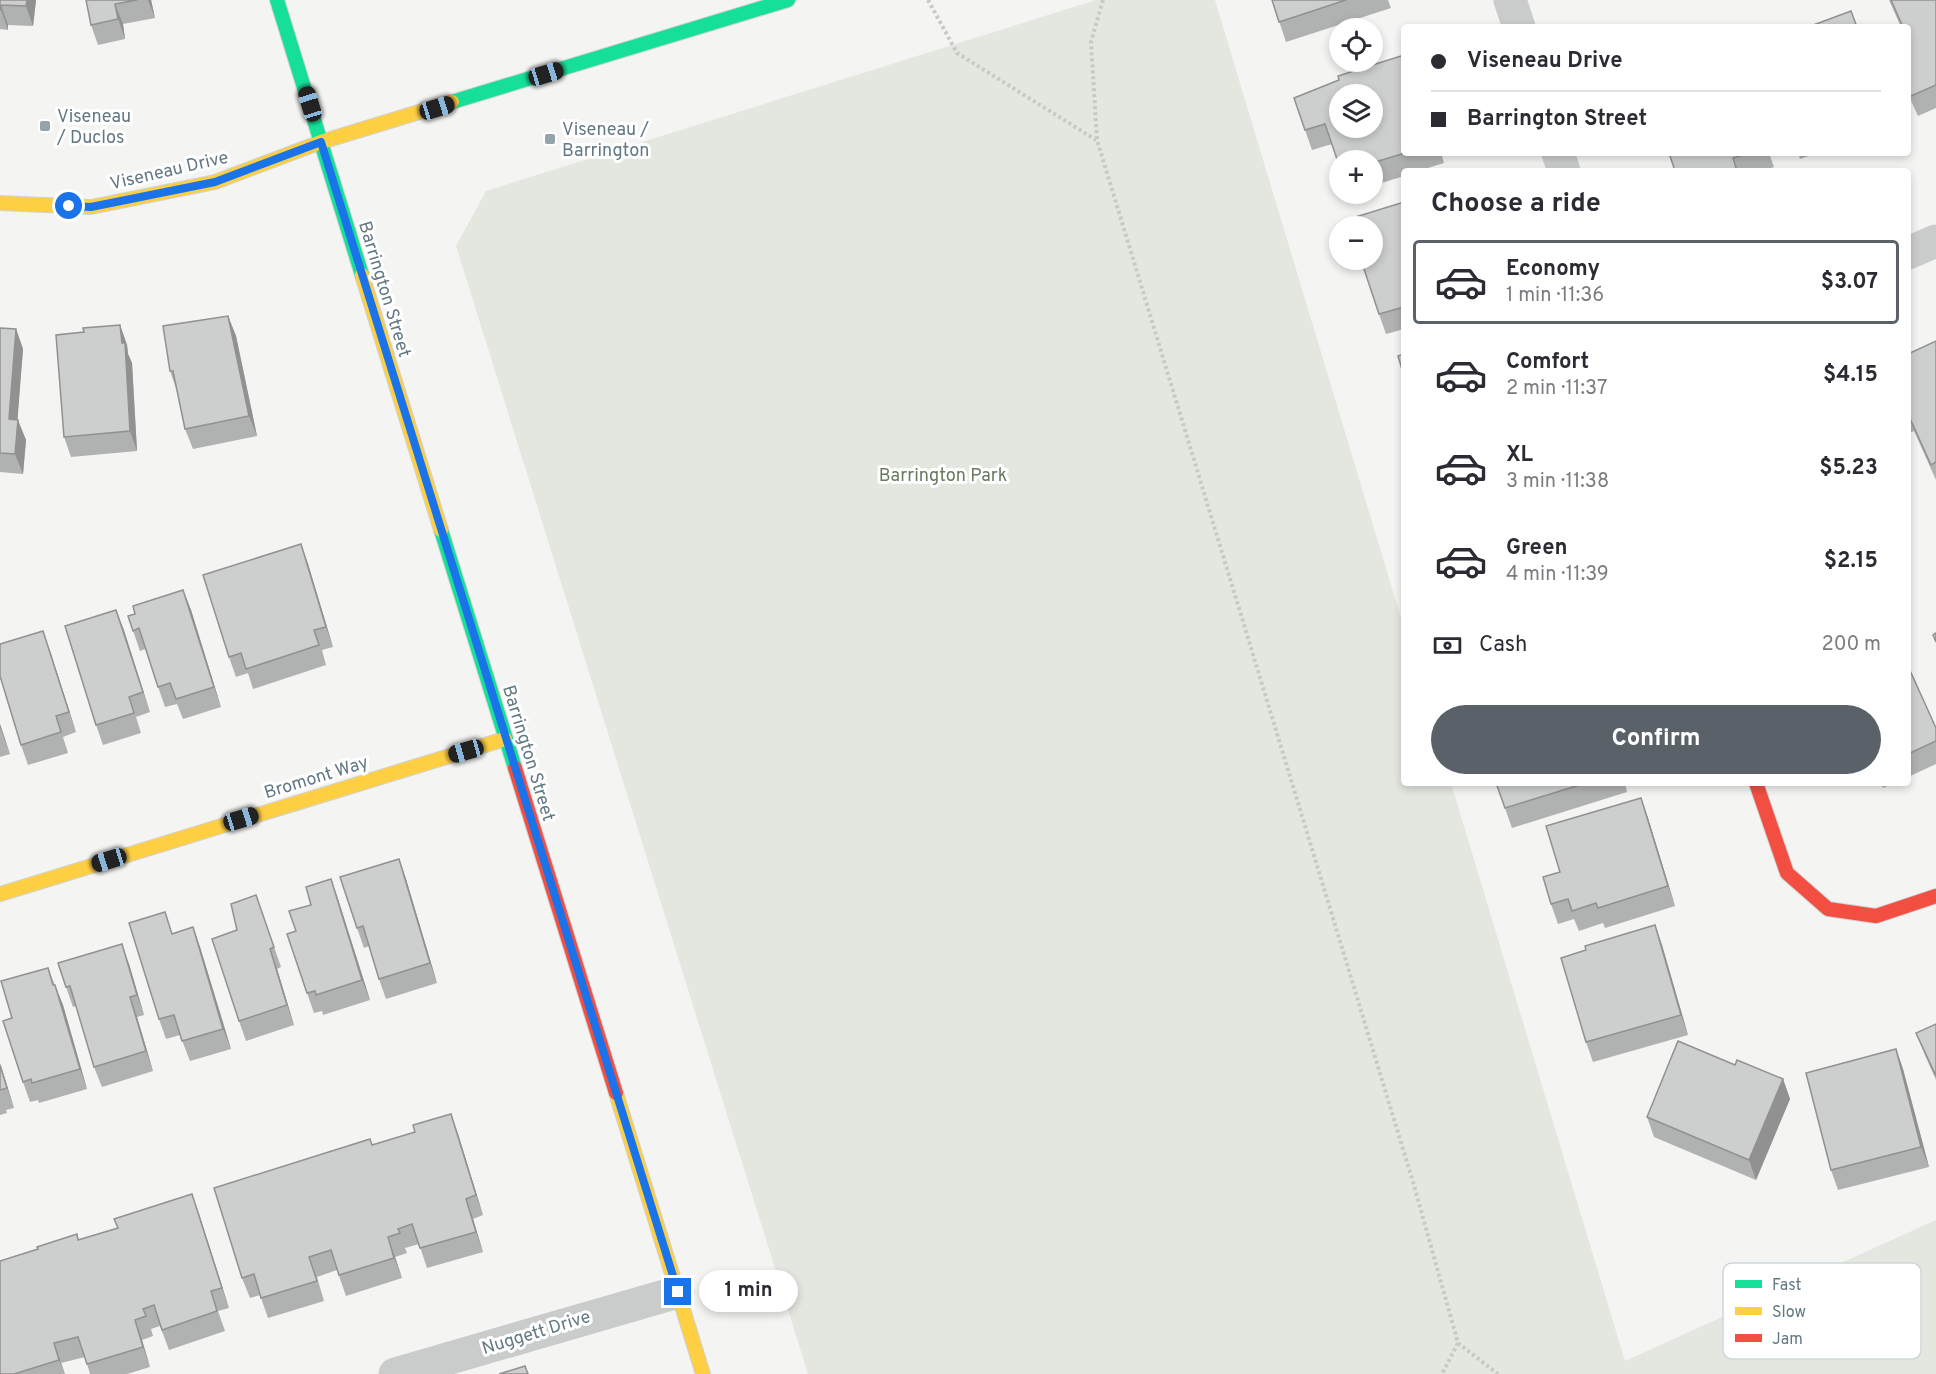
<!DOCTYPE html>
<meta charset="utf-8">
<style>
:root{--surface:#fff;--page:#f2f2f3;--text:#2b2b33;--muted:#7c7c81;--line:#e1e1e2;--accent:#5b6169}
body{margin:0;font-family:Overpass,sans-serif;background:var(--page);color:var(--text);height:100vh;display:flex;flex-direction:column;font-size:22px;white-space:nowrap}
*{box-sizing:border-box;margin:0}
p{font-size:20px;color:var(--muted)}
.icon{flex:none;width:33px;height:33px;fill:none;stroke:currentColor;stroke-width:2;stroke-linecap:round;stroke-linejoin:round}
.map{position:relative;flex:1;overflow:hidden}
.drawer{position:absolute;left:1401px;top:168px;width:510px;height:618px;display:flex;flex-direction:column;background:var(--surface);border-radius:6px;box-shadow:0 3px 9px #0003}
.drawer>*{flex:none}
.hud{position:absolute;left:1401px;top:24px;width:510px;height:132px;border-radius:6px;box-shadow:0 3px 9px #0003;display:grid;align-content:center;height:132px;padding:0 30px;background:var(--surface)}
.tools{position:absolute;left:1329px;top:18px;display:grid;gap:12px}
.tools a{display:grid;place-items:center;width:54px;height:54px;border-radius:50%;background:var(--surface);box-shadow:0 3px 9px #0003;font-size:30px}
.end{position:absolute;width:27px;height:27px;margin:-14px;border:8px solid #1a73e8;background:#fff;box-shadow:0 0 0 3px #fff}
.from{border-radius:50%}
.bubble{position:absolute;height:42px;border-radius:21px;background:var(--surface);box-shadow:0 3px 9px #0003;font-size:20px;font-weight:700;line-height:42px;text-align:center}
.car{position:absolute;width:18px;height:36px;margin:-18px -9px;border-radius:8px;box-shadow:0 0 4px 2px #0007;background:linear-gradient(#222 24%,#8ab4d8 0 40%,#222 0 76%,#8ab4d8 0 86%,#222 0)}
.hud b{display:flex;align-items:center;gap:21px;height:57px;font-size:22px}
.hud b+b{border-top:2px solid var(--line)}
.hud i{width:15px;height:15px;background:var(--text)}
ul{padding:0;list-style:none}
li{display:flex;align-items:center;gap:18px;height:84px;margin:0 12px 9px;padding:0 18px;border:3px solid transparent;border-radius:6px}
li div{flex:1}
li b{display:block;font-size:22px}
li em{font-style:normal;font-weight:700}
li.active{border-color:var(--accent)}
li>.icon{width:54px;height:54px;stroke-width:1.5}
h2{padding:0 30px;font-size:27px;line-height:72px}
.pay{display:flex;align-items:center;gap:15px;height:66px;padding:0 30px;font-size:22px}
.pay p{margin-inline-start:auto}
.cta{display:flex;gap:12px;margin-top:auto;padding:12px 30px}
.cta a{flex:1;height:69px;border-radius:36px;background:var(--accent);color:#fff;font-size:24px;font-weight:700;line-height:69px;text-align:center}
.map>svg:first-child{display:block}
.green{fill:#e4e7e0}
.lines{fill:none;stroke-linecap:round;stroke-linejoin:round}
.fast-casing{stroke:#d0d2d2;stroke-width:16}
.slow-casing{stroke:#d0d2d2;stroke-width:16}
.jam-casing{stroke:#d0d2d2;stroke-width:16}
.path{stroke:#c7c9c9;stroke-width:4;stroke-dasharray:3 3;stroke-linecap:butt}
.street{stroke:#cacbcb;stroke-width:33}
.fast{stroke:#16e098;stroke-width:14}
.slow{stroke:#ffcf43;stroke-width:14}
.jam{stroke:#f24e42;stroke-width:14}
.wall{fill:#b0b2b1}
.shaded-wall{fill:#909190}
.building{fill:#cdcfce;stroke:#909190;stroke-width:1.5;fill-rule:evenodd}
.route{stroke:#1a73e8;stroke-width:8}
.poi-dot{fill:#95a3aa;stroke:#fff;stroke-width:2}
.labels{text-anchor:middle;stroke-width:6;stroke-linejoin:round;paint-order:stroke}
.poi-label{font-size:18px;fill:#627883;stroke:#fff;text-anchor:start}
.street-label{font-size:18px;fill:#627883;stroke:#fff}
.park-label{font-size:18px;fill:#697a61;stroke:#fff}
.key{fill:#fff;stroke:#d0d6da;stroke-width:1.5}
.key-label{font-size:16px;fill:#627883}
</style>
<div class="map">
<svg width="1936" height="1374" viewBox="0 0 1936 1374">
<rect width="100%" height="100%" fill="#f4f4f2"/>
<path class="green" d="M1096,0H1215L1404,628V783H1451L1625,1361L1936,1220V1374H808L456,246L486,191Z"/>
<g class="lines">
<defs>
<g id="fast">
<path d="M277,0L362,275"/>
<path d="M452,102L788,0"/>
<path d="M441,530L515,768"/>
</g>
<g id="slow">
<path d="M0,203L91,207L215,182L321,142L452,102"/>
<path d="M362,275L441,530"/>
<path d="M0,894L505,739"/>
<path d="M616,1093L703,1374"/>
</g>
<g id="jam">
<path d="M515,768L616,1093"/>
<path d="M1756,783L1787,873L1828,909L1876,916L1936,896"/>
</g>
</defs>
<use href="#fast" class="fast-casing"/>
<use href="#slow" class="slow-casing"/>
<use href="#jam" class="jam-casing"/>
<g class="path">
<path d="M928,0L957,53L1096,140"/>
<path d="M1103,0L1091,42L1097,140L1413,1182L1458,1343L1442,1374"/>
<path d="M1458,1343L1498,1374"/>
</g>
<g class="street">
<path d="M1510,0L1519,27"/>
<path d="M1558,153L1564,171"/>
<path d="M1908,253L1936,241"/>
<path d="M395,1374L678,1292"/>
</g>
<use href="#fast" class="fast"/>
<use href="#slow" class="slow"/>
<use href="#jam" class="jam"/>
</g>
<g class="wall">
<path d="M0,0H36L33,26L8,25V30L0,29Z"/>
<path d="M86,0H151L155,18L123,24L125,39L98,45L91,25Z"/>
<path d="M1272,0H1388L1391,8L1286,42Z"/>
<path d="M1889,0H1936V108L1918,116L1908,94V27H1901Z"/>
<path d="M1404,55V153H1441L1444,163L1418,171H1404V176L1372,186V160L1332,144L1312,150L1305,130Z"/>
<path d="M1669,153H1769L1774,167L1762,171H1675Z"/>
<path d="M1798,153H1817L1800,159Z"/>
<path d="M1404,202V329L1386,334L1379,314Z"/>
<path d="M228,316L236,336L257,436L193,449L185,429L177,391L170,371Z"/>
<path d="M120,325L127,345L128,354L132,363L137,451L71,457L64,437L84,332Z"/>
<path d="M0,328L16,329L23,349L17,420L26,440L23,474L0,472Z"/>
<path d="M1936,341V480L1914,431L1908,434V354Z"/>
<path d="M301,544L308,564L333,647L322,650L326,665L253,689L248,673L236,677L229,657Z"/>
<path d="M183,590L191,610L221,707L183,719L177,704L165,707L145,649L140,651L128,616L135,614Z"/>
<path d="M116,610L150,712L136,717L141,733L103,745L96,725Z"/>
<path d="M50,651L76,732L63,737L68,753L28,765L21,745Z"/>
<path d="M1908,666L1936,728V764L1908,777Z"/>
<path d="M0,724L10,754L0,757Z"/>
<path d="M1496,783H1625L1627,792L1512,828Z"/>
<path d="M1881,783H1894L1883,788Z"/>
<path d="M1641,798L1648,818L1675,906L1605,928L1603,923L1579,931L1574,919L1558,924L1551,904L1560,872Z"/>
<path d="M399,859L406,879L437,983L386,999L379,979L369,946L364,948L357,928Z"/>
<path d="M331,879L338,899L370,1000L323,1015L322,1011L314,1013L307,993L296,931L311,905Z"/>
<path d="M256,895L281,967L277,969L294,1025L246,1041L239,1021L237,930Z"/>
<path d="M1655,925L1662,945L1688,1035L1593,1062L1586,1042V950Z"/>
<path d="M193,927L200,947L231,1049L190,1061L180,1035L166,1039L159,1019L173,933Z"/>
<path d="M129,964L144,1015L137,1017L153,1071L102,1087L94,1067L76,1006L73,1007L66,987Z"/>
<path d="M48,968L63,1005L87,1089L39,1103L38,1100L30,1102L23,1082L12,1018Z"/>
<path d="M1936,1024V1080L1924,1053L1916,1033Z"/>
<path d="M1896,1049L1903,1069L1929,1167L1838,1190L1831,1170Z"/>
<path d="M0,1063L14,1108L6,1110L7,1113L0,1115Z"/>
<path d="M1735,1065L1783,1079L1790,1099L1756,1180L1654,1137L1647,1117Z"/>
<path d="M458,1134L483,1215L473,1219L483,1252L427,1268L419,1244L405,1248L407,1253L395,1257L402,1278L346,1296L337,1270L317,1277L324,1301L268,1318L260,1295L250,1298L242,1278L373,1145Z"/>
<path d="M199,1214L229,1308L218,1311L225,1331L169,1350L160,1326L151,1329L153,1336L142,1340L150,1367L127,1374H90L85,1357L61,1363L65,1374H0L38,1249L77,1234L79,1240Z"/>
</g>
<g class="shaded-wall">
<path d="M27,0H36L33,26L26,6Z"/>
<path d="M148,0H151L155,18Z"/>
<path d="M115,4L123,24L125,39L118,19Z"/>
<path d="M1,5L8,25V30L1,10Z"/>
<path d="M228,316L236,336L257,436L249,416Z"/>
<path d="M120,325L127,345L128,354L132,363L137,451L130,431Z"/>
<path d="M16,329L23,349L16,439L9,419Z"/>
<path d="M18,420L26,440L23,474L15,454Z"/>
<path d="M301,544L308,564L333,647L326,627Z"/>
<path d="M183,590L191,610L221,707L214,687Z"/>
<path d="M116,610L124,630L150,712L143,692Z"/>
<path d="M43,631L50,651L76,732L69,712Z"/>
<path d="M0,724L10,754L0,727Z"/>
<path d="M1641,798L1648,818L1675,906L1668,886Z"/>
<path d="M399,859L406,879L437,983L430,963Z"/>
<path d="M331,879L338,899L370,1000L362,980Z"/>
<path d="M1655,925L1662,945L1688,1035L1681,1015Z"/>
<path d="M193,927L200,947L231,1049L223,1029Z"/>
<path d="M122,944L129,964L144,1015L137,995Z"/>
<path d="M270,949L277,969L294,1025L287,1005Z"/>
<path d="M55,985L63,1005L87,1089L80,1069Z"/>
<path d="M130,997L137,1017L153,1071L146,1051Z"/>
<path d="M1896,1049L1903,1069L1929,1167L1921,1147Z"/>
<path d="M0,1063L14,1108L7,1088Z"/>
<path d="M1783,1079L1790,1099L1756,1180L1749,1160Z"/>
<path d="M451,1114L458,1134L483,1215L476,1195Z"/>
<path d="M192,1194L199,1214L229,1308L222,1288Z"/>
<path d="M466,1199L473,1219L483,1252L476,1232Z"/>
<path d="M388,1237L395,1257L402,1278L394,1258Z"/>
<path d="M135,1320L142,1340L150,1367L143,1347Z"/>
<path d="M54,1343L61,1363L65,1374L59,1360Z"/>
</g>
<g class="building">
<path d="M0,0H27L26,6L1,5V10H0Z"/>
<path d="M86,0H137L115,4L118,19L91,25Z"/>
<path d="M1272,0H1346L1279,22Z"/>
<path d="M1891,0H1936V85L1911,96L1908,90V40H1909L1908,27H1903Z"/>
<path d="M1851,11L1857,27H1808Z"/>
<path d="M1404,55V153H1405L1372,163V160H1340V168L1325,124L1305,130L1294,98L1339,80L1338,76ZM1340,94H1372V128H1340Z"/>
<path d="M1669,153H1748L1733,158L1737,171H1675Z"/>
<path d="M1404,202V307L1379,314L1361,260H1372V226H1351L1349,219Z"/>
<path d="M228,316L249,416L185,429L173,371H170L163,326Z"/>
<path d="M120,325L122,343H125L130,431L64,437L56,335L84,332L83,328Z"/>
<path d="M0,328L16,329L9,419L18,420L15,454L0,453Z"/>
<path d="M1936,341V462L1931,465L1908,414V354Z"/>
<path d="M1404,354V376L1398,356Z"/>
<path d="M301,544L326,627L314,630L319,645L246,669L241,653L229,657L203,575Z"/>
<path d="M183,590L214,687L176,699L170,683L158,687L139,628L133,631L128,616L135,614L133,606Z"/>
<path d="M116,610L143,692L129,697L134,713L96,725L65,626Z"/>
<path d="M43,631L69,712L56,716L61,732L21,745L0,676V644Z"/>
<path d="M1936,633V642L1933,635Z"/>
<path d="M1908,666L1936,728V741L1908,754Z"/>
<path d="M1496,783H1586L1505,808Z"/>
<path d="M1641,798L1668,886L1598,908L1596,903L1572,911L1568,899L1551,904L1543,877L1560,872L1546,826Z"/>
<path d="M399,859L430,963L379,979L363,926L357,928L340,877Z"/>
<path d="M331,879L362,980L316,995L315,991L307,993L287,934L296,931L289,911L311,905L306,887Z"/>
<path d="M256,895L274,947L270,949L287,1005L239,1021L212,939L237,930L231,904Z"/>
<path d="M165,912L172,934L193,927L223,1029L182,1041L174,1015L159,1019L129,923Z"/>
<path d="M1655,925L1681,1015L1586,1042L1561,958L1586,950L1585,946Z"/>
<path d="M122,944L137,995L130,997L146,1051L94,1067L70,986L66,987L58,963Z"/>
<path d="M48,968L53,985H55L80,1069L32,1083L31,1079L23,1082L3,1021L12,1018L1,981Z"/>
<path d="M1936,1024V1076L1916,1033Z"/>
<path d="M1678,1041L1735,1065L1737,1060L1783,1079L1749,1160L1647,1117Z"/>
<path d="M1896,1049L1921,1147L1831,1170L1806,1073Z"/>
<path d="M0,1065L7,1088L0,1090Z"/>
<path d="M451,1114L476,1195L466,1199L476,1232L420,1248L412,1224L398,1229L400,1233L388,1237L394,1258L339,1275L331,1250L309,1257L317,1281L261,1298L254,1274L242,1278L214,1188L370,1139L372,1145L415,1132L413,1125Z"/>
<path d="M192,1194L222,1288L211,1291L217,1311L162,1330L154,1305L143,1309L146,1316L135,1320L143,1347L87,1364L78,1337L54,1343L59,1360L14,1374H0V1261L38,1249L37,1247L77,1234L78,1240L118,1228L114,1219Z"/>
<path d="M525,1366L528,1374H499Z"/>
</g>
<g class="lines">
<path class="route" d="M69,206L91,207L215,182L321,142L678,1292"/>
</g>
<g class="poi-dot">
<rect x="39" y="120" width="12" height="12" rx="3"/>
<rect x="544" y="133" width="12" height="12" rx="3"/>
</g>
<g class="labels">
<g class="poi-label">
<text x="57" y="122">Viseneau<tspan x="57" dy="21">/ Duclos</tspan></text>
<text x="562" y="135">Viseneau /<tspan x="562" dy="21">Barrington</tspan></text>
</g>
<g class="street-label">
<text transform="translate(169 170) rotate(-13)" y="6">Viseneau Drive</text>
<text transform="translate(385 289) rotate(73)" y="6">Barrington Street</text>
<text transform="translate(529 753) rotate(73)" y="6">Barrington Street</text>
<text transform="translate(316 777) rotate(-17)" y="6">Bromont Way</text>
<text transform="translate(536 1332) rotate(-17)" y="6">Nuggett Drive</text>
</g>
<g class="park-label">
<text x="943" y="481">Barrington Park</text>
</g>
</g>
<rect x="1723" y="1263" width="198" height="96" rx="9" class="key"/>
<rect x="1735" y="1280" width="27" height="8" fill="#16e098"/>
<rect x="1735" y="1307" width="27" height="8" fill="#ffcf43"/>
<rect x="1735" y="1334" width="27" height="8" fill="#f24e42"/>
<g class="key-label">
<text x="1772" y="1290">Fast</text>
<text x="1772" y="1317">Slow</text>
<text x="1772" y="1344">Jam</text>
</g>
</svg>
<div class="tools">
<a><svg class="icon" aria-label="locate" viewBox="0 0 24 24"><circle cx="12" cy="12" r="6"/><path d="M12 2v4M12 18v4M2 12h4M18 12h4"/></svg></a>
<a><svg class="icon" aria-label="layers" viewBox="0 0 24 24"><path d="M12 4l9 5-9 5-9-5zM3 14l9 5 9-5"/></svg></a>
<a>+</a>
<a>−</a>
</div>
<i class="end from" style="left:69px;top:206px"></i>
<i class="end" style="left:678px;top:1292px"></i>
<div class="bubble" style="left:699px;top:1270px;width:99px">1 min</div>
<i class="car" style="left:546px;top:74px;rotate:73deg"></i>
<i class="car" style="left:310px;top:104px;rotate:343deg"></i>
<i class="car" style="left:437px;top:108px;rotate:73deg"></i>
<i class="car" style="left:466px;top:751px;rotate:254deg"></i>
<i class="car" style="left:241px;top:819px;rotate:73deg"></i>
<i class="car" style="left:109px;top:860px;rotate:253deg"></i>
<div class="hud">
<b><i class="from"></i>Viseneau Drive</b>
<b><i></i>Barrington Street</b>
</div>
<section class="drawer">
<h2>Choose a ride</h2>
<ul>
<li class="active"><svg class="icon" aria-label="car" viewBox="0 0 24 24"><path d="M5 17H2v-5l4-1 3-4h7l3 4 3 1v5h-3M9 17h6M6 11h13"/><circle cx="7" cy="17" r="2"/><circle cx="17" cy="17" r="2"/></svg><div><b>Economy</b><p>1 min · 11:36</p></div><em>$3.07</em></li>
<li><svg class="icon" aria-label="car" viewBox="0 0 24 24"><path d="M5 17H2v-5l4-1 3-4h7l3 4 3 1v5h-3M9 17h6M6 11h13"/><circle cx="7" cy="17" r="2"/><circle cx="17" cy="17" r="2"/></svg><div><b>Comfort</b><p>2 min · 11:37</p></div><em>$4.15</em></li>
<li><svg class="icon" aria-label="car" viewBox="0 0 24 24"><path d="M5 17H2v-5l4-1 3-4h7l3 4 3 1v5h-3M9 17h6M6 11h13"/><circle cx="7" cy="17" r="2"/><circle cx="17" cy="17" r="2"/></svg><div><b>XL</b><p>3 min · 11:38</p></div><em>$5.23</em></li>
<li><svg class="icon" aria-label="car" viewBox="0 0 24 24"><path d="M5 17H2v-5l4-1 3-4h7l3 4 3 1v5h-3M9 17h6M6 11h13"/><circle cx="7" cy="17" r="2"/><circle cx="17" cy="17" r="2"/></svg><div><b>Green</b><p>4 min · 11:39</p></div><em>$2.15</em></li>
</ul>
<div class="pay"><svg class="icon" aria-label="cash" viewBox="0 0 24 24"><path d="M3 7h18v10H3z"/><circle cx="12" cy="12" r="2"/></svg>Cash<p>200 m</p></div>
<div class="cta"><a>Confirm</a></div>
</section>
</div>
